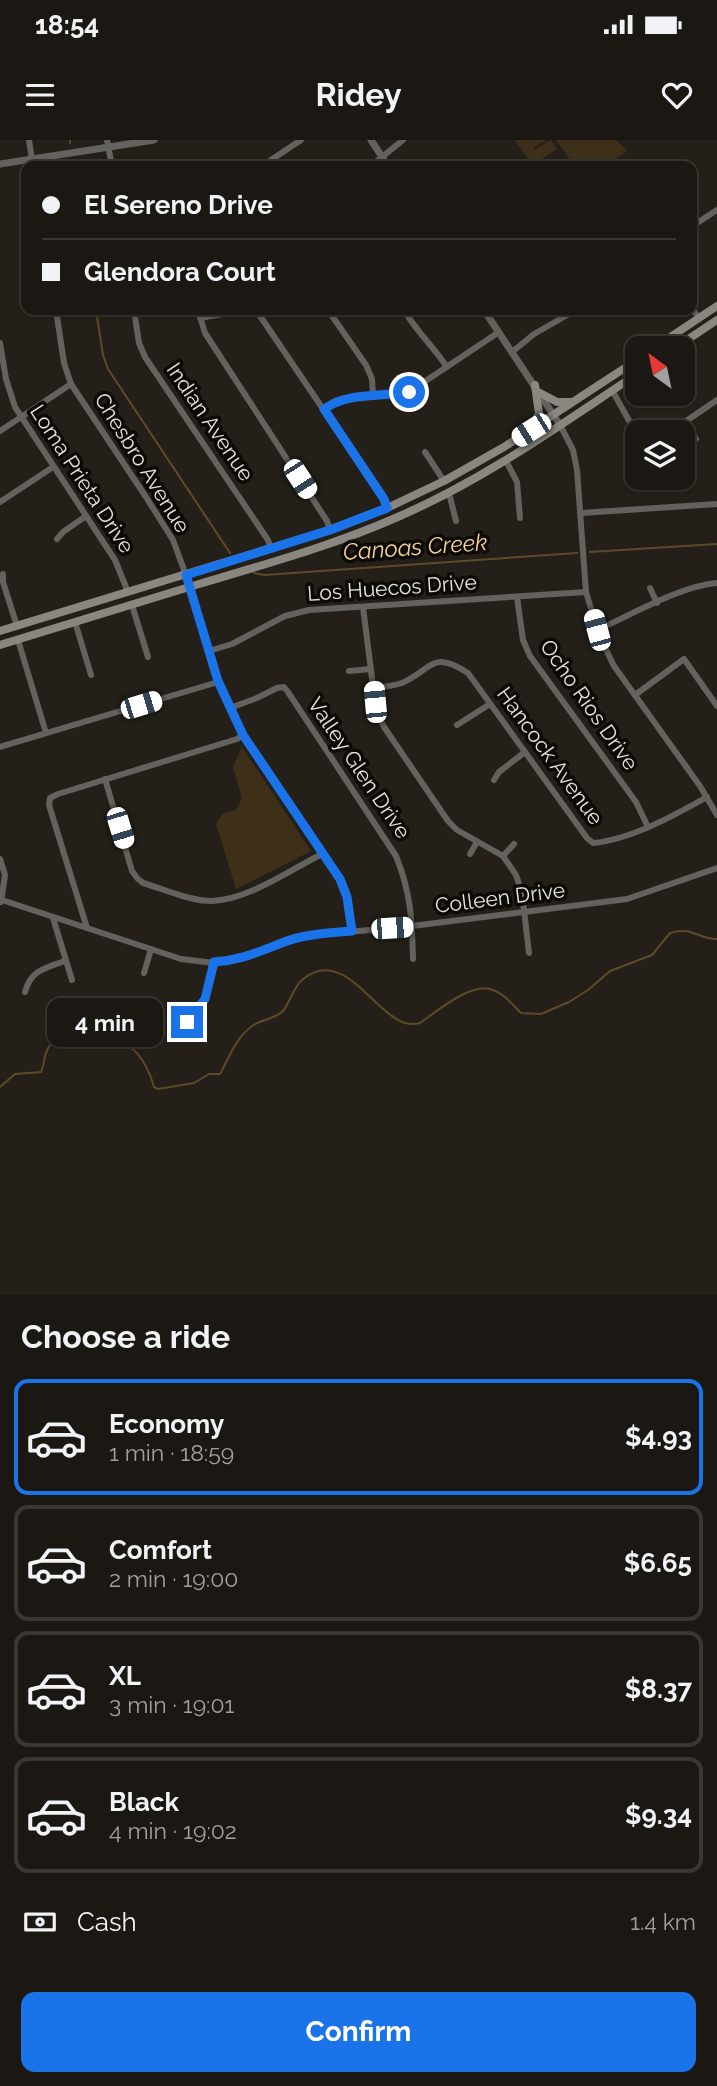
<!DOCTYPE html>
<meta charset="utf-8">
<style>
:root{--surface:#1b1813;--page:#282521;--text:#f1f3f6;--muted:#a0a0a0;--line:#393733;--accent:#1a73e8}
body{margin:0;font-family:Raleway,sans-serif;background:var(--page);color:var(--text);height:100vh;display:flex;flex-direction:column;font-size:26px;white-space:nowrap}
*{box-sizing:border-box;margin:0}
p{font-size:23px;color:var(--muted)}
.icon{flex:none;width:38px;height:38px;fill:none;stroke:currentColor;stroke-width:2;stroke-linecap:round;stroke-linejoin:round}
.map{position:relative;height:1155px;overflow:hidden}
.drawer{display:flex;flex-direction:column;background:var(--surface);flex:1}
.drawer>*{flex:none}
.banner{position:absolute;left:21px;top:21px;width:676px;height:154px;border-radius:14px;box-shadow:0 2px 5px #0004,0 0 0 2px var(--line);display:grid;align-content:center;height:154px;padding:0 21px;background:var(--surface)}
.needle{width:46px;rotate:327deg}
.buttons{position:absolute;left:625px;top:196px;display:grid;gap:14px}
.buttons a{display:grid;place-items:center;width:70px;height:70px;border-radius:14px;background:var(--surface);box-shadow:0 2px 5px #0004,0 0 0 2px var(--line);font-size:35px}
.end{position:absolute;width:32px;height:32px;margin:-16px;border:9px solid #1a73e8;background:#fff;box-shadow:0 0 0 4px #fff}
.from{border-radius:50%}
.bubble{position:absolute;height:49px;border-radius:14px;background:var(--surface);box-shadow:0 2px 5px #0004,0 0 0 2px var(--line);font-size:23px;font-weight:700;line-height:49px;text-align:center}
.car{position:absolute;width:21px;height:42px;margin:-21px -10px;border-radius:9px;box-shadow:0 0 5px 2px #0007;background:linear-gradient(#fff 24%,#345 0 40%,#fff 0 76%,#345 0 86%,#fff 0)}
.banner b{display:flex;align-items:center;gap:24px;height:66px;font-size:26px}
.banner b+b{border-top:2px solid var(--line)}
.banner i{width:18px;height:18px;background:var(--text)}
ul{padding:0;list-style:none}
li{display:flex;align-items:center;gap:21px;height:116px;margin:0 14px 10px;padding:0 7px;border:4px solid var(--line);border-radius:14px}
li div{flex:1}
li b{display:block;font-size:26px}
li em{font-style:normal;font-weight:700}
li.current{border-color:var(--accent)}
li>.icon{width:63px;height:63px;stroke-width:1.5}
h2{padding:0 21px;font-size:32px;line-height:84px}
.pay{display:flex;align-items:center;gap:18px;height:77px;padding:0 21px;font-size:26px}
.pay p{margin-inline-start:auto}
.button{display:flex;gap:14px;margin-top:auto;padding:14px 21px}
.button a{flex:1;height:80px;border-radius:14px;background:var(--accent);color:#fff;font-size:28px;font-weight:700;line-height:80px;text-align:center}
.status{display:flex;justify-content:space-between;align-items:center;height:49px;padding:0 35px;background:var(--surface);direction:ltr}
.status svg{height:19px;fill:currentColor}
header{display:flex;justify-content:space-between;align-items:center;height:91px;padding:0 21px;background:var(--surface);font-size:32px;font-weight:700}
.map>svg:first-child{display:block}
.green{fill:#3e3018}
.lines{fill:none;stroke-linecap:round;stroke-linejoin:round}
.stream{stroke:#5e4a27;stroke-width:2}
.minor{stroke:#64625e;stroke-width:6}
.tertiary{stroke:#64625e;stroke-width:7}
.secondary{stroke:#8a8781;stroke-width:8}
.route{stroke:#1a73e8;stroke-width:9}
.labels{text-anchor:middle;stroke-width:7;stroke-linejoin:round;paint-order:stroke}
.street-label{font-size:21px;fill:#e6e3de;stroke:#0c0a07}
.water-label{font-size:23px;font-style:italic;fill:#f9d498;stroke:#0c0a07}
</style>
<div class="status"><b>18:54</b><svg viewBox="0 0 49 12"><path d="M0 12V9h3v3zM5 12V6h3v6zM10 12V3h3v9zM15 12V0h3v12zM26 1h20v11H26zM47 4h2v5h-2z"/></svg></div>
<header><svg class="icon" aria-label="menu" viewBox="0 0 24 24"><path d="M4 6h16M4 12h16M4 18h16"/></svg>Ridey<svg class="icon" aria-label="heart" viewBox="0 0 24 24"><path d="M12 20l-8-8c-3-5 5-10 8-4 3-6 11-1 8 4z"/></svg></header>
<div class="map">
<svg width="717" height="1155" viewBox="0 0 717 1155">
<rect width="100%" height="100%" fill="#242019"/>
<g class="green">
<path d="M515,0H546L533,8L534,10L551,0L557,9L532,25Z"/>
<path d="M556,0H616L627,11L604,26H575Z"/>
<path d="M242,607L311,711L236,749L216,684L222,674L236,670L242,658L233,627Z"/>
</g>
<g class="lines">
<g class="stream">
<path d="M70,0V3"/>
<path d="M73,23L74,26"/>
<path d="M96,170L103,215L108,229L230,413"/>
<path d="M590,412L717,404"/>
<path d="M254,433L264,435L577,413"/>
<path d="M0,947L15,934L41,932C46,920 43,905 58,901C70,902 126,905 131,908C142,915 151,935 154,947L158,949L194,943L209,934H220C229,918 237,895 254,885C263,879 275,879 283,871C291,861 293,847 303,839C350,802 381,895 420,883C436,872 470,843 490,849C504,853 512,864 521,873L541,874L569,862L588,850L610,831L652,815L670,793C694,786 697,799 717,799"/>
</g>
<g class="minor">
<path d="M29,0L33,26"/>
<path d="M107,0L112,26"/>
<path d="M262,26L301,0"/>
<path d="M371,26L403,0"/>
<path d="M691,87L717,70"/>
<path d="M691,167L699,178"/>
<path d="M56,170L64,223L71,244L146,357L173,400L183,427L218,542L243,595L339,739L347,757L352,791"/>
<path d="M134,170L139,203L145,217L268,400L271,409"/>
<path d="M198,170L205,193L327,381L330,390"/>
<path d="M256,170L384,359L387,368"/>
<path d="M328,170L366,225L372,239L373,256"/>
<path d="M404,170C416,191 433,206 447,227"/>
<path d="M200,178L244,170"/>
<path d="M0,203L6,239L15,267L115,420L128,452"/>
<path d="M512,212L534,194L576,170"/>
<path d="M612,250L637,295"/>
<path d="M324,269L335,261L346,258L409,252L499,192"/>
<path d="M685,282L696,299"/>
<path d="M560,285L573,310L577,330L586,452L599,495L614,526L700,646L717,675"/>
<path d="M0,291L71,244"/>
<path d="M670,292L717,260"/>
<path d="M425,312L444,341"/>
<path d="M506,321L517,342L520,378"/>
<path d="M449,353L456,381"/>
<path d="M0,362L53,327"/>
<path d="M581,373L717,364"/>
<path d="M57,399L63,392L86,376"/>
<path d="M3,434V442L17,486"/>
<path d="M650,448L657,463"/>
<path d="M517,457L523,500L530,516L636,662L648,687"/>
<path d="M132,465L148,517"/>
<path d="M363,467L375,562L378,575L384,587L448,681L457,690L503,716L516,735L522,753L529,813"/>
<path d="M75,482L91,535"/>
<path d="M597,490C631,475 680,446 717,443"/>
<path d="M18,500L46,593"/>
<path d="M209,511L232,504L285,476L309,470L586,452"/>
<path d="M349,531L371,529"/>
<path d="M373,548C382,547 393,546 402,543C432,530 431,509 468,533L587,698L593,703C630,700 675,675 707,657"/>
<path d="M635,555L684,519L717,566"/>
<path d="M230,568L257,558L277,548L284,547L288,552L396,716C411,753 412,780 413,819"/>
<path d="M457,585L490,564"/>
<path d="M0,607L218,542"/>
<path d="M105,639L132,731L137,738L143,743C164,749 189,761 212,761C248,760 290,730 322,714"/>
<path d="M494,640L499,632L525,612"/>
<path d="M470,714L477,702"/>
<path d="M503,716L514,704"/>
<path d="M0,719L5,735L1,762"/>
<path d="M2,760L181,819L214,823L246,817L287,801L306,796L412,786L627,759L717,728"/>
<path d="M53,778L72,840"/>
<path d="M87,788L49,665L50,658L58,654L237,599L243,595"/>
<path d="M144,833L151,809"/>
<path d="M25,852C31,830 45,828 65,821"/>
<path d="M187,882L205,859L214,823"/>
</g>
<g class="tertiary">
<path d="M371,0L388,26"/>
<path d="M0,24L154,0"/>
<path d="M484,170L560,285"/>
</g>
<g class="secondary">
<path d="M654,208L717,166"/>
<path d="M675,208L717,180"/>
<path d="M540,253L557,262H571"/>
<path d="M531,289L539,274L535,245"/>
<path d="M0,491L330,390L387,368L444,341L504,307L637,220"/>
<path d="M0,505C66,485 132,464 199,444C266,424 335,405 400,376C485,339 560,285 637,234"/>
</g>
</g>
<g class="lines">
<path class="route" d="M187,882L205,859L214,822C243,820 260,811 287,801C307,794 330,793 352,791L347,757L340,739L243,595L218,541L186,435L330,390L387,368L384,359L324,269C349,252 380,257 409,252"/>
</g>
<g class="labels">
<g class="street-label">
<text transform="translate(210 282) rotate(56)" y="7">Indian Avenue</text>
<text transform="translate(142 323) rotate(58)" y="7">Chesbro Avenue</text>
<text transform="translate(82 339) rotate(57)" y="7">Loma Prieta Drive</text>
<text transform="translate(392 448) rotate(-4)" y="7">Los Huecos Drive</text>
<text transform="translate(589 565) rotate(55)" y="7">Ocho Rios Drive</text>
<text transform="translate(550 616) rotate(54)" y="7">Hancock Avenue</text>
<text transform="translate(359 628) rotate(56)" y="7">Valley Glen Drive</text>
<text transform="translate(500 758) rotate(-7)" y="7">Colleen Drive</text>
</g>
<g class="water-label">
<text transform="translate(415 407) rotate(-4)" y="8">Canoas Creek</text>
</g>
</g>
</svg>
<div class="buttons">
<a><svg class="needle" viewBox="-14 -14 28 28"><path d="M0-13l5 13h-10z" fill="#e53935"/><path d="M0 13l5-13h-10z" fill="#a0a0a0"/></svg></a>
<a><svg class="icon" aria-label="layers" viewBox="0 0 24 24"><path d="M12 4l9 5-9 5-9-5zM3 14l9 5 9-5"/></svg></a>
</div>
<i class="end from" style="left:409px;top:252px"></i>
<i class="end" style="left:187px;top:882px"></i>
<div class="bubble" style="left:47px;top:858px;width:116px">4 min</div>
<i class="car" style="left:531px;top:290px;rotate:238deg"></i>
<i class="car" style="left:300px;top:339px;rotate:147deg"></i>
<i class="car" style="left:597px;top:490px;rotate:345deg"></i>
<i class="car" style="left:375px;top:562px;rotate:355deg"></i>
<i class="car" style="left:141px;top:565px;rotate:73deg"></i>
<i class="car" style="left:120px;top:688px;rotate:163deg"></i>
<i class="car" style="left:392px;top:788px;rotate:86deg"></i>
<div class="banner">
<b><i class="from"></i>El Sereno Drive</b>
<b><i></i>Glendora Court</b>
</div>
</div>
<section class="drawer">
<h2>Choose a ride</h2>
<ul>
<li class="current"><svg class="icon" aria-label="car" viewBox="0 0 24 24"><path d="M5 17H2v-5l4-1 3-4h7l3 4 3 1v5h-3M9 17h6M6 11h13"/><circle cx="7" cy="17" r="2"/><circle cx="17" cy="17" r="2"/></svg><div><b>Economy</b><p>1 min · 18:59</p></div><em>$4.93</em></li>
<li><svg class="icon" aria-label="car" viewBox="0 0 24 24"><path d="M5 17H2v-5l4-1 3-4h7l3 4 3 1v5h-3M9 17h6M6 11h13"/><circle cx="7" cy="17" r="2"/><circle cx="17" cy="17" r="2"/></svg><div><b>Comfort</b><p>2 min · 19:00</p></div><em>$6.65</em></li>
<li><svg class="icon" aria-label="car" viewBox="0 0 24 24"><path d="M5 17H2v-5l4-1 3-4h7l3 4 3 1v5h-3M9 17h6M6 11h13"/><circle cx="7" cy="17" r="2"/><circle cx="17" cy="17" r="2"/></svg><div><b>XL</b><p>3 min · 19:01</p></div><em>$8.37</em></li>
<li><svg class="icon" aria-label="car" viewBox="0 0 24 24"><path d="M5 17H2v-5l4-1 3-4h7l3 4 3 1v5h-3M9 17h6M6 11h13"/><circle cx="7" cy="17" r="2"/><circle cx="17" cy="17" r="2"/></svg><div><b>Black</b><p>4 min · 19:02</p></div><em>$9.34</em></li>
</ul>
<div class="pay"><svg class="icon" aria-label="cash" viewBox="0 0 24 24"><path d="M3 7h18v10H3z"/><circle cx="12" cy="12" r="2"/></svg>Cash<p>1.4 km</p></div>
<div class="button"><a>Confirm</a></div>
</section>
